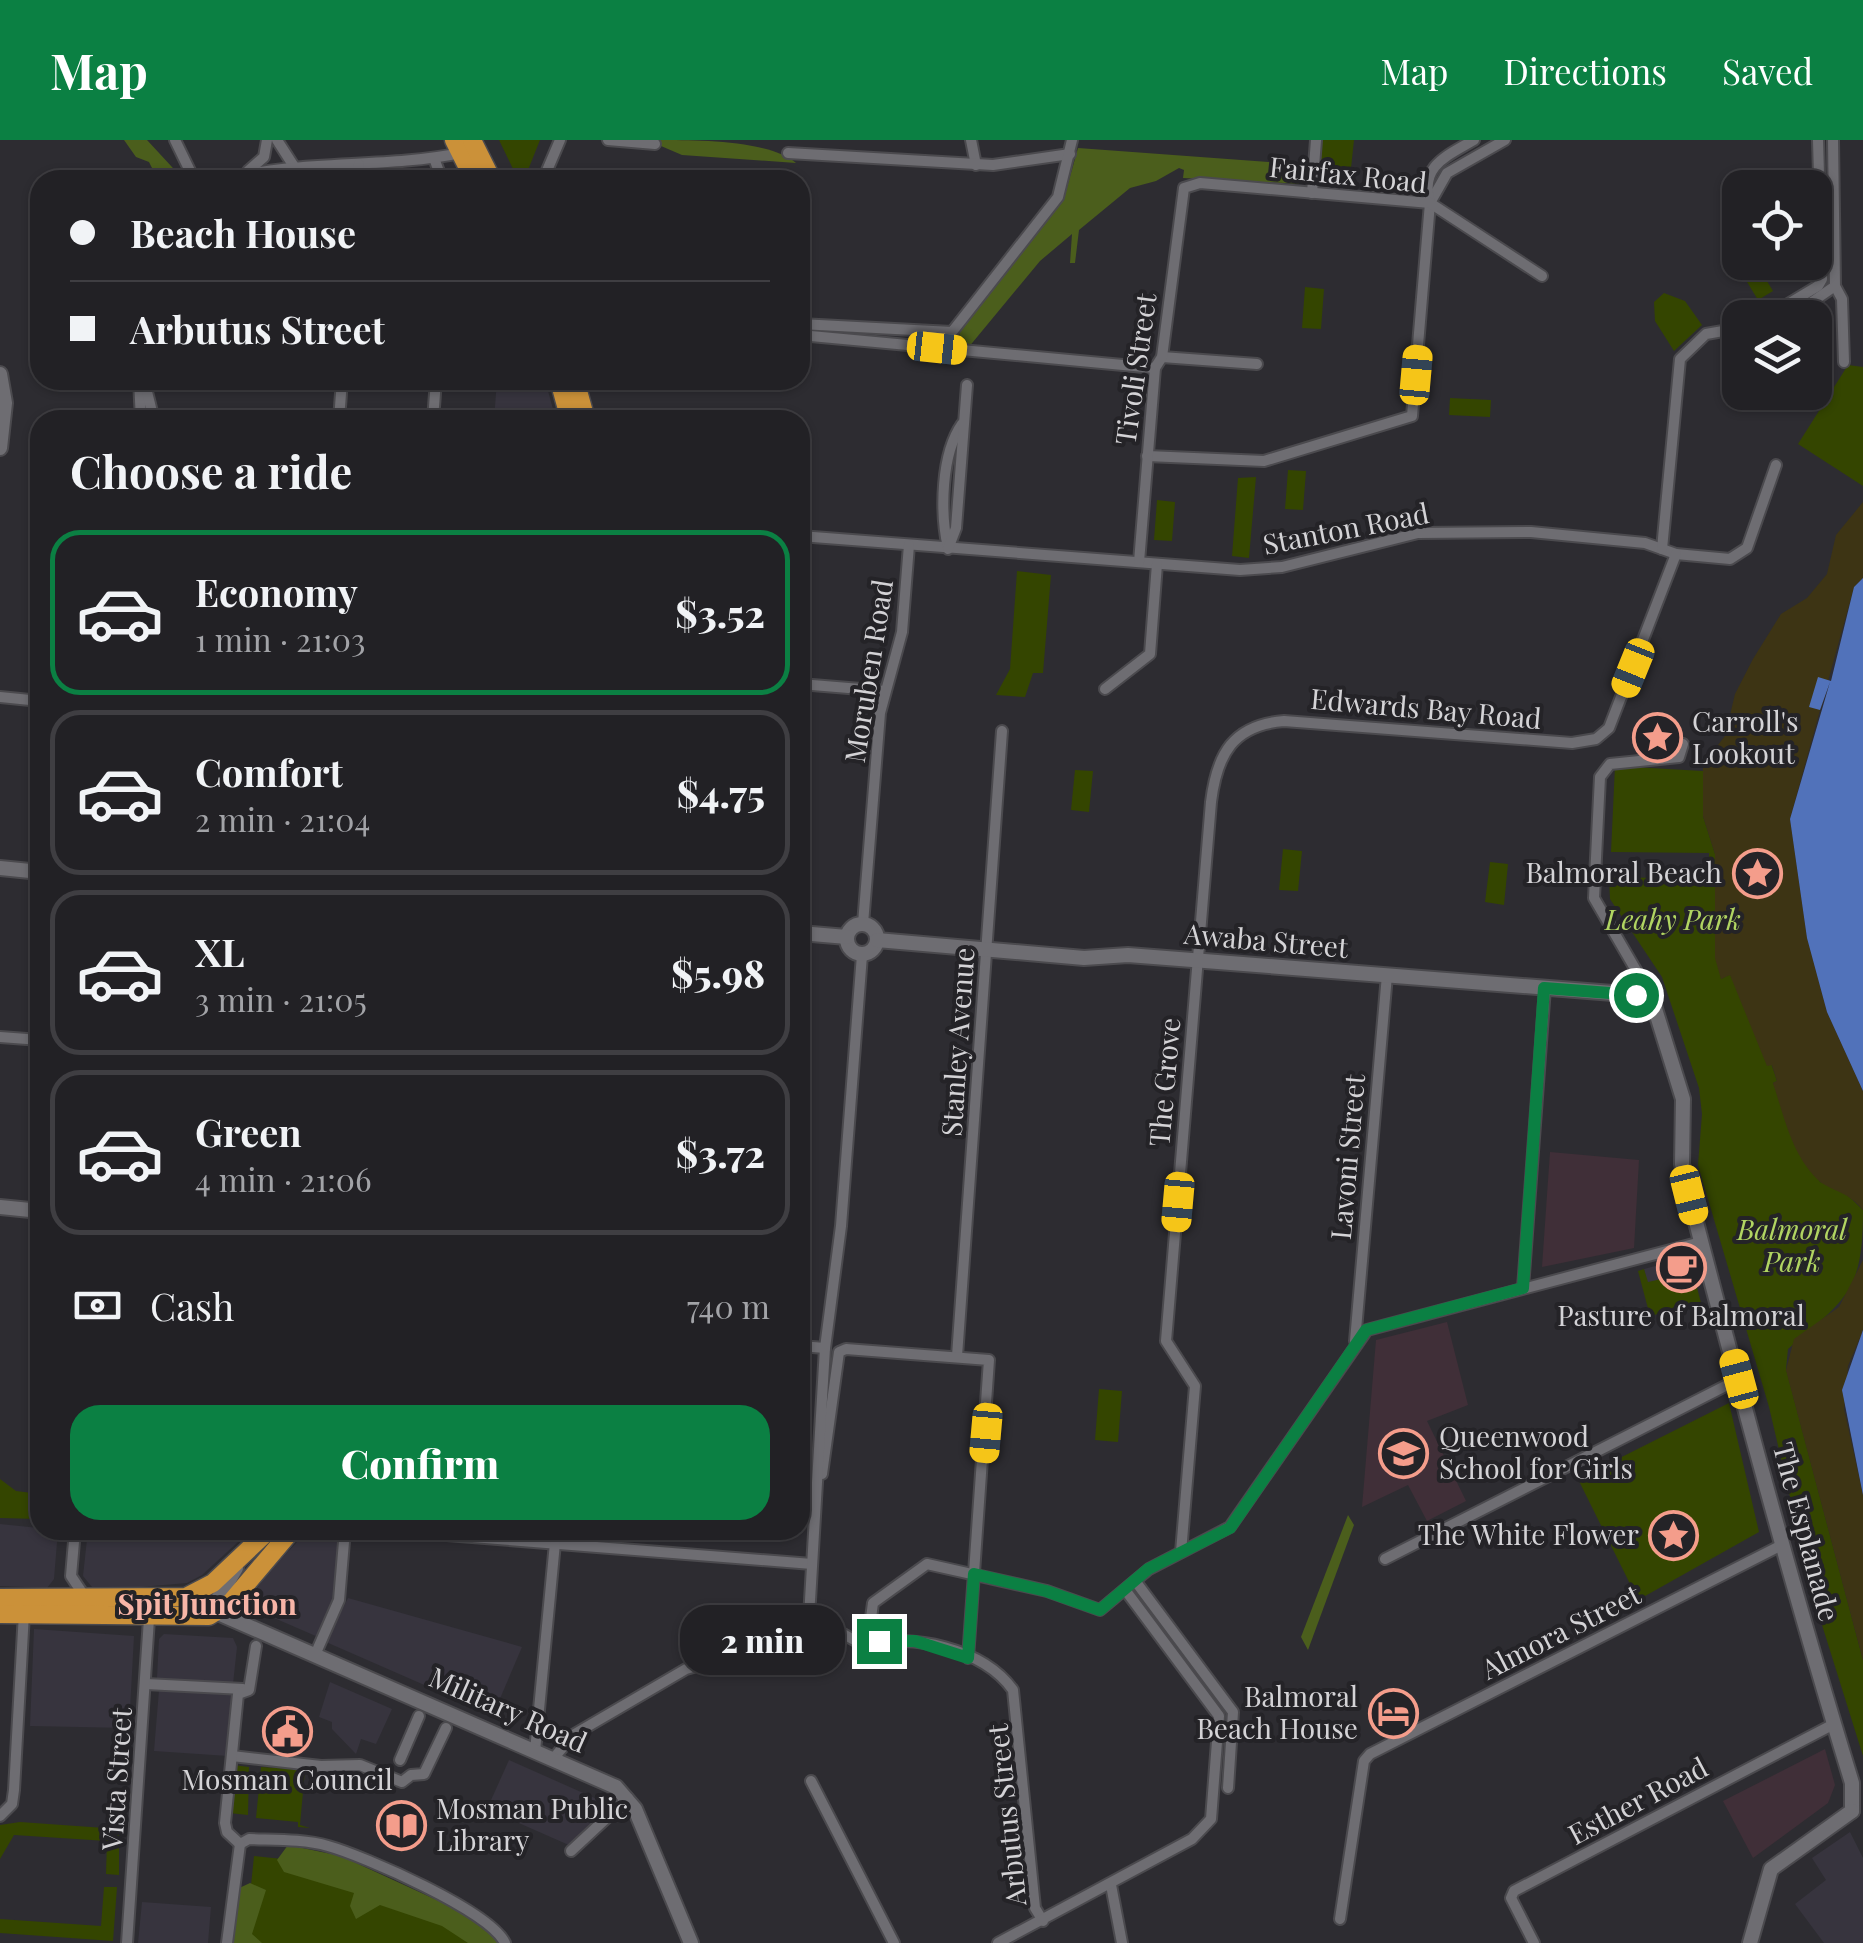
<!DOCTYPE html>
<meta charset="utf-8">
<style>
:root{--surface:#222125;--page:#2a292d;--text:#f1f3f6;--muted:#a2a3a7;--line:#3f3e42;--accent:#0b8043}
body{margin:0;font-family:"Playfair Display",serif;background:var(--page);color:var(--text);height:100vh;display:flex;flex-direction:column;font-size:38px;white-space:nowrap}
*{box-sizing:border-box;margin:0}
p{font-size:32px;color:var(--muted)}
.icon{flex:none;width:55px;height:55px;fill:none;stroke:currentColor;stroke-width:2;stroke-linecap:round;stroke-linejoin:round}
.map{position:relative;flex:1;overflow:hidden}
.details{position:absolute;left:30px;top:270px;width:780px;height:1130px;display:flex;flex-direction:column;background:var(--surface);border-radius:30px;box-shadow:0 2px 8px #0004,0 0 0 2px var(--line)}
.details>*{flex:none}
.banner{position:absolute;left:30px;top:30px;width:780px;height:220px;border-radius:30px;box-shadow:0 2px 8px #0004,0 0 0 2px var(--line);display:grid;align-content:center;height:220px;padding:0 40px;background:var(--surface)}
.fabs{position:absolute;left:1722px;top:30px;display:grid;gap:20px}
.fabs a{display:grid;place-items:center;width:110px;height:110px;border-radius:20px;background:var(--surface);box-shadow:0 2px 8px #0004,0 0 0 2px var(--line);font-size:50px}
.end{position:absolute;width:45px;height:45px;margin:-22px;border:12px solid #0b8043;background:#fff;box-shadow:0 0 0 5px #fff}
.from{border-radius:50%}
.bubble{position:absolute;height:70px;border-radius:30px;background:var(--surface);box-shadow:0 2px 8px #0004,0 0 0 2px var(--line);font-size:32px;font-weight:800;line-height:70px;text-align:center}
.car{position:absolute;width:30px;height:60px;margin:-30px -15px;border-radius:12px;box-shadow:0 0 8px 2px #0007;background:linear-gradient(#f5c518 24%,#345 0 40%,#f5c518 0 76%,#345 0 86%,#f5c518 0)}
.banner b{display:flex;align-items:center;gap:35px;height:95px;font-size:38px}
.banner b+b{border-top:2px solid var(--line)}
.banner i{width:25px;height:25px;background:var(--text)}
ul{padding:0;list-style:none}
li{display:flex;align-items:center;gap:30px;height:165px;margin:0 20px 15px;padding:0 20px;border:5px solid var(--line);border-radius:30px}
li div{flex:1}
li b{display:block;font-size:38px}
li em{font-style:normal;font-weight:800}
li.active{border-color:var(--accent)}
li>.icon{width:90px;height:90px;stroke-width:1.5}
h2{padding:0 40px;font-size:45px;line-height:120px}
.pay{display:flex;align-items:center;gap:25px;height:110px;padding:0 40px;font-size:38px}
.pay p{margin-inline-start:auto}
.primary-button{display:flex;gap:20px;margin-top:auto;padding:20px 40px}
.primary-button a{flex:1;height:115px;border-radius:30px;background:var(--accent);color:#fff;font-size:40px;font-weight:800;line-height:115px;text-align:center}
header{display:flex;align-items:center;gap:60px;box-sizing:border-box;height:140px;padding:0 50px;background:var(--accent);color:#fff}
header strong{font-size:48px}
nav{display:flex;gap:55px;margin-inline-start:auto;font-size:35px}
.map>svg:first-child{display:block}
.built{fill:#37343e}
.education{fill:#402f38}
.green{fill:#344500}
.forest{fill:#4b5e1c}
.sand{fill:#3d3414}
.water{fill:#5172ba}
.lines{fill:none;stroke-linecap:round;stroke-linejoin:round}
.street-casing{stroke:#4b4a4e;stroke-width:14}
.secondary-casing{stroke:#4b4a4e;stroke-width:18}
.highway-casing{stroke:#4b4a4e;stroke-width:21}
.street{stroke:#6e6d72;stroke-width:10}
.secondary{stroke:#6e6d72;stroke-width:14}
.highway{stroke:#cb9139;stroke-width:18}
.route{stroke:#0b8043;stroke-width:12}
.labels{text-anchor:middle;stroke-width:8;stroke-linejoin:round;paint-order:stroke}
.street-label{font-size:28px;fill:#d4d3d6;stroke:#242327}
.poi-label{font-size:28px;fill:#d4d3d6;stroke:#242327;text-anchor:start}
.park-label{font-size:28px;font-style:italic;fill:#b1d562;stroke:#242327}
.neighbourhood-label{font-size:30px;font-weight:bold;fill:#f7b5a7;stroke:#242327}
</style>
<header>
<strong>Map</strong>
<nav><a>Map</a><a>Directions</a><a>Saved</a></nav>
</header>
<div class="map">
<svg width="1863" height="1803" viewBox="0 0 1863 1803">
<rect width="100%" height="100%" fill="#2d2c31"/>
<g class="built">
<path d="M497,240H545L556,280H494Z"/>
<path d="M1685,1118L1693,1132L1647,1143L1644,1129Z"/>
<path d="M0,1384L58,1390L54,1439L47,1448L0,1446Z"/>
<path d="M88,1390H251L202,1435L187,1443L129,1448L92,1447L83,1436Z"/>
<path d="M307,1398L339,1402L337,1456L318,1497L251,1468L250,1460L265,1436L297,1402Z"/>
<path d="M348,1458L522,1507L493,1575L326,1502Z"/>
<path d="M34,1489L134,1496L129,1588L30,1586Z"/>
<path d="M164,1494L233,1498L237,1507L233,1544L157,1538L159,1499Z"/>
<path d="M330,1542L392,1569L376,1604L361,1599L356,1614L332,1589V1582L319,1577Z"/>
<path d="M159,1550L232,1555L228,1616L154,1611Z"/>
<path d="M509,1620L608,1664L610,1669L571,1706L487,1669Z"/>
<path d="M1850,1692L1863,1718V1803H1824L1795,1764L1826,1740L1812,1718Z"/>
<path d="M142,1762L211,1767L208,1803H138Z"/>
</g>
<g class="education">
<path d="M1550,1012L1639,1020L1634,1108L1542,1127Z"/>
<path d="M1447,1182L1468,1265L1427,1281L1466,1361L1427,1381L1408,1345L1362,1367L1376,1200Z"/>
<path d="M1825,1609L1835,1645L1828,1663L1753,1718L1723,1661Z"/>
</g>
<g class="green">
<path d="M499,0H540L524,40H513L514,31Z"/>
<path d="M1320,0H1354L1349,47L1320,42Z"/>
<path d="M1745,122L1756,123L1773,151L1758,160L1738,127Z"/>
<path d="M1305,147L1324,149L1321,189L1302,188Z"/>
<path d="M1664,153L1685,161L1702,185L1674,211L1655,181L1654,162Z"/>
<path d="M1848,225L1863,227V346L1798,304Z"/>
<path d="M1450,258L1491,260L1490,277L1449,275Z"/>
<path d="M1288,330L1306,331L1303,370L1285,369Z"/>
<path d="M1256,337L1249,418L1232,416L1238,338Z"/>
<path d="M1157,360L1175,362L1172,401L1154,400Z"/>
<path d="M1017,431L1051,435L1043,533H1033L1025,557L996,555L1010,529Z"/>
<path d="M1615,626L1703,631V676L1715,714L1721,839L1730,834C1747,869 1766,904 1777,941L1773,943L1820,1042L1840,1048L1863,1070C1863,1152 1847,1158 1788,1209L1786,1229L1863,1520V1616L1797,1405L1798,1391L1769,1267L1698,1025L1702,974L1699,948L1662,837L1610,759L1609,738L1709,737V713L1611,712Z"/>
<path d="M1075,630L1093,631L1089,672L1071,670Z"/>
<path d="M1283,709L1302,711L1298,751L1279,750Z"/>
<path d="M1490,722L1508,724L1504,765L1485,762Z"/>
<path d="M1644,1129L1648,1142L1693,1132L1701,1163L1650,1176L1638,1131Z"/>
<path d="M1099,1249L1122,1251L1118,1302L1095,1300Z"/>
<path d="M1729,1263L1759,1392L1638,1460L1578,1339Z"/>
<path d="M0,1339L16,1351L40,1354V1379L0,1378Z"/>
<path d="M233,1625L249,1627L248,1675L229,1673Z"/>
<path d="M261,1627L305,1630L300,1685L310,1688L298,1687V1682L256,1678Z"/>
<path d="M20,1682L119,1689V1735L106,1734L107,1701L14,1695L0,1719V1685Z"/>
<path d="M254,1716L321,1723L490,1803H245Z"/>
<path d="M104,1747H117L113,1801L0,1793V1779L101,1786Z"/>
</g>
<g class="forest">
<path d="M124,0H147L184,40H158L149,22L136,17Z"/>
<path d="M660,0C695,0 770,0 796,23L682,15L661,6Z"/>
<path d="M1078,8L1296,24L1309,26L1304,44L1183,38L1184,30L1179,28L1156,41L1130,48L1079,90L1075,123H1070L1072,94L1040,121L968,208L961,207L959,191L1064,58Z"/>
<path d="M1348,1375L1354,1385L1308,1510L1301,1497Z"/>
<path d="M288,1705L341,1716L502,1790L507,1803H468L442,1786L380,1765L356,1779L350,1766L354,1753L284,1732L277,1720Z"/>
<path d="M250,1743L266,1750L252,1794L262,1803H233L235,1750Z"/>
</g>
<g class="sand">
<path d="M1863,362V438L1854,447L1790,679L1807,798L1827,872L1863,951V1070C1847,1050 1829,1051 1817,1039C1791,1013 1784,976 1773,943L1777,941L1772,925L1767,926L1730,835L1721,839L1715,818V714L1703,676V624L1725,596L1735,554L1753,519L1781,474L1807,458L1827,434L1836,395Z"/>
<path d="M1863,1120V1190L1848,1226L1844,1269L1863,1355V1520L1786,1230L1794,1199L1839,1167Z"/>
</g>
<g class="water">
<path d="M1863,438V951L1827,872L1807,798L1790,679L1830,542L1820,570L1809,567L1818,537L1831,541L1854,447Z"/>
<path d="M1863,1190V1355L1842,1250Z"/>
</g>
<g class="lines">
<defs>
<g id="street">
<path d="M175,0L191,33L200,40"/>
<path d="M277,0L295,28"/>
<path d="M608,0L655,4"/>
<path d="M971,0L976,25"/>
<path d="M788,13L993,25L1070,14"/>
<path d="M434,18L442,40"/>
<path d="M248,31L264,17L267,0"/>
<path d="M222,40C300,19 382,29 461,13"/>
<path d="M358,40L359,24"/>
<path d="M543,40L560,0"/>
<path d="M1312,53L1316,0"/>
<path d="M1430,63L1447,33L1505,0"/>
<path d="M1835,146L1842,159L1844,222"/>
<path d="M1765,178L1818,146L1822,139L1818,0"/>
<path d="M1789,178L1835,146L1833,0"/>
<path d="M800,184L952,192L1058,57L1072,0"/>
<path d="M800,195L1155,228"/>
<path d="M1162,217L1257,224"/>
<path d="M139,240L141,280"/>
<path d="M144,240L154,280"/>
<path d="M339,280L342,240"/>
<path d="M433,280L436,240"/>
<path d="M1147,316L1264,321L1412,276L1430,63C1419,26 1447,16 1474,0"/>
<path d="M800,396L1240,430L1282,427L1418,393L1531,392L1645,403L1676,414L1730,419L1747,408L1776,325"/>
<path d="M948,408C940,372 941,314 962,284"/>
<path d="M948,409L956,388L967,245"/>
<path d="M1662,409L1680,219L1706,194L1740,188"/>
<path d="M1139,422L1155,228L1162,217L1184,48L1200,43L1430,63L1542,136"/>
<path d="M800,544L885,551"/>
<path d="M1105,549L1150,514L1157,424"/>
<path d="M0,557L40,561"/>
<path d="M863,784L880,573L902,492L909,405"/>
<path d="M1651,856L1594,758L1600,637L1610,624L1679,617L1683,604"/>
<path d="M0,897L40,900"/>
<path d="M1523,1148L1545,848"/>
<path d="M1355,1201L1387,835"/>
<path d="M800,1206L825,1208"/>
<path d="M957,1216L1002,591"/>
<path d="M822,1334L839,1212L846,1209L989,1220L968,1518"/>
<path d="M75,1390L71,1436L85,1457"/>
<path d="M383,1390L812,1424"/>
<path d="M1181,1412L1195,1246L1166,1201L1211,662C1217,614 1233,585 1284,581L1572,603L1596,599L1609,588L1676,414"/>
<path d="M1385,1419L1739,1239"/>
<path d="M1136,1442L1233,1572L1228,1648"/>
<path d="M808,1494L825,1208L841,1086L862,815"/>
<path d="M863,1505L868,1500L873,1463L927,1424L1047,1451L1100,1470L1149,1429L1230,1387L1367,1190L1701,1102"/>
<path d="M864,1505C911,1493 983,1508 1013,1550L1035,1768L1043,1781"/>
<path d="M315,1515L339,1460L345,1390"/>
<path d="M146,1544L243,1549"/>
<path d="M535,1611L555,1403"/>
<path d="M232,1616L321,1626L360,1625L402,1642L411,1635L424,1634L446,1588"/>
<path d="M553,1619L573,1595L686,1529L824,1490L838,1491L863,1505"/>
<path d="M400,1620L419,1576"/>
<path d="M811,1641L894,1803"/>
<path d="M0,1676L12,1664L14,1650L24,1473"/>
<path d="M240,1704L249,1699C274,1700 304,1699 328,1706C364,1716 490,1771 505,1803"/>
<path d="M240,1704L227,1692L225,1683L238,1554L249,1550L256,1506"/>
<path d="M571,1711L628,1658"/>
<path d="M1111,1745L1122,1803"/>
<path d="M1340,1779L1364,1621L1370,1614L1780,1406"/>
<path d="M127,1803L149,1479"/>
<path d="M227,1803L240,1704"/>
<path d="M998,1803L1192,1699L1211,1679L1219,1576L1126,1451"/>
<path d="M1534,1803L1511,1758L1514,1751L1834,1584"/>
</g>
<g id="secondary">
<path d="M0,234L5,263L0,308"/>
<path d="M0,728L40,732"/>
<circle cx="862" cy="799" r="15"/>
<path d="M800,793L847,797"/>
<path d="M877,800L1084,818L1128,815L1651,856L1683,959L1682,1024L1689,1055C1740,1252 1792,1448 1852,1643V1671"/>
<path d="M0,1067L40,1071"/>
<path d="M209,1469L616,1647L635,1669L691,1803"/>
<path d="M219,1472L218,1459L236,1428"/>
<path d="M1750,1803L1771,1729L1852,1671"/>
</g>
<g id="highway">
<path d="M454,0L474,40"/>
<path d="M472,0L492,40"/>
<path d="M559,240L570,280"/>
<path d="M575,240L586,280"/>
<path d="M0,1458L186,1457L213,1443L269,1390"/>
<path d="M0,1474L209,1476L231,1462L292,1390"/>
</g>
</defs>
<use href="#street" class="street-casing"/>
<use href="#secondary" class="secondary-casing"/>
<use href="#highway" class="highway-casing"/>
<use href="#street" class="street"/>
<use href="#secondary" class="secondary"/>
<use href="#highway" class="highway"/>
</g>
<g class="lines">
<path class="route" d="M879,1501H915L968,1518L974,1434L1046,1451L1100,1470L1148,1429L1230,1388L1366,1190L1523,1148L1544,848L1636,855"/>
</g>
<defs>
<symbol id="sight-ring" viewBox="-11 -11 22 22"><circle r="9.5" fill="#242327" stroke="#f49d8b" stroke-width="1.5"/><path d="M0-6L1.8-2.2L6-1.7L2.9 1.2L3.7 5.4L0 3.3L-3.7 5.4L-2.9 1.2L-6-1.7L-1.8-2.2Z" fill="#f49d8b"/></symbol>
<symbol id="cafe-ring" viewBox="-11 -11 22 22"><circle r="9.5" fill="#242327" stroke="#f49d8b" stroke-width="1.5"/><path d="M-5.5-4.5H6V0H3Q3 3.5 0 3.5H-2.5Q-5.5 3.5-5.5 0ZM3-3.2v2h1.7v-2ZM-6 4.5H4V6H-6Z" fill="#f49d8b"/></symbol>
<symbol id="school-ring" viewBox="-11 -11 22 22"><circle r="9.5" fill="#242327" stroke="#f49d8b" stroke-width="1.5"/><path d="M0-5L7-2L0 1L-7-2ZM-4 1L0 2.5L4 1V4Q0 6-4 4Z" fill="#f49d8b"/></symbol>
<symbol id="hotel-ring" viewBox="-11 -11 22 22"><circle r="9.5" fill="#242327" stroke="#f49d8b" stroke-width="1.5"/><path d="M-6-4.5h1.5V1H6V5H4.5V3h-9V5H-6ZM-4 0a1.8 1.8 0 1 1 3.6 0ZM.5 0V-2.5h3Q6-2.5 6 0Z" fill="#f49d8b"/></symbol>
<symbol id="civic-ring" viewBox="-11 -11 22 22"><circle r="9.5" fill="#242327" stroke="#f49d8b" stroke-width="1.5"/><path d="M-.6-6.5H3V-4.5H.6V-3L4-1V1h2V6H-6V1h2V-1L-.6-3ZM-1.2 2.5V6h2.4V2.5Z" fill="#f49d8b"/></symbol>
<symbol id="library-ring" viewBox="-11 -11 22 22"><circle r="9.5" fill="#242327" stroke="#f49d8b" stroke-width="1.5"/><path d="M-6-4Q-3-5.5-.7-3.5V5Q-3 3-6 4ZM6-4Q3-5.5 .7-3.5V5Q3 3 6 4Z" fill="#f49d8b"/></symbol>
</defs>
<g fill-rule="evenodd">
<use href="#sight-ring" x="1630" y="570" width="55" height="55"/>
<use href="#sight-ring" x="1730" y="706" width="55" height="55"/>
<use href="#cafe-ring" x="1654" y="1100" width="55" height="55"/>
<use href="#school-ring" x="1376" y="1286" width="55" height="55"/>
<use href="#sight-ring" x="1646" y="1368" width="55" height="55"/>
<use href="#hotel-ring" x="1366" y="1546" width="55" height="55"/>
<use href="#civic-ring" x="260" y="1564" width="55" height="55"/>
<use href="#library-ring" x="374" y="1658" width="55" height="55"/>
</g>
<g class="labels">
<g class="street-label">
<text transform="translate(1348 35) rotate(6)" y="10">Fairfax Road</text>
<text transform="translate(1136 229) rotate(-82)" y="10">Tivoli Street</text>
<text transform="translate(1346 389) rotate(-11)" y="10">Stanton Road</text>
<text transform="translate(869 531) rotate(-81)" y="10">Moruben Road</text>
<text transform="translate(1426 569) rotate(5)" y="10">Edwards Bay Road</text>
<text transform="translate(1266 801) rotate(5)" y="10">Awaba Street</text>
<text transform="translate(958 902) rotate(-86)" y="10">Stanley Avenue</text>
<text transform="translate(1165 942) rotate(-85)" y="10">The Grove</text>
<text transform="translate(1348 1017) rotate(-85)" y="10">Lavoni Street</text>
<text transform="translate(1806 1392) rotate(75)" y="10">The Esplanade</text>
<text transform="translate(1561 1492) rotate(-27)" y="10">Almora Street</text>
<text transform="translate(508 1570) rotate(24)" y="10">Military Road</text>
<text transform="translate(117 1639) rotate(-86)" y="10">Vista Street</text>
<text transform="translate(1638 1661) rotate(-28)" y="10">Esther Road</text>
<text transform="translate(1007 1675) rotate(-96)" y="10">Arbutus Street</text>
</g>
<g class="poi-label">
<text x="1692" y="592">Carroll's<tspan x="1692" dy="32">Lookout</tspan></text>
<text x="1722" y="743" text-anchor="end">Balmoral Beach</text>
<text x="1681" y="1186" text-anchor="middle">Pasture of Balmoral</text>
<text x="1439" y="1307">Queenwood<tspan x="1439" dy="32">School for Girls</tspan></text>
<text x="1639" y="1405" text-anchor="end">The White Flower</text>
<text x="1358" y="1567" text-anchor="end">Balmoral<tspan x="1358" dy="32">Beach House</tspan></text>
<text x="287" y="1650" text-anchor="middle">Mosman Council</text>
<text x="436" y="1679">Mosman Public<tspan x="436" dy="32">Library</tspan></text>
</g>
<g class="park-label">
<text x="1673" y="790">Leahy Park</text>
<text x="1792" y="1100">Balmoral<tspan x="1792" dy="32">Park</tspan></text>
</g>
<g class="neighbourhood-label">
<text x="207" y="1475">Spit Junction</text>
</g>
</g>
</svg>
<div class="fabs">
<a><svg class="icon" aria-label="locate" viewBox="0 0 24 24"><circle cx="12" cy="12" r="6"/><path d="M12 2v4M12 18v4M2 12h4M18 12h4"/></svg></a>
<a><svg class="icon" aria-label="layers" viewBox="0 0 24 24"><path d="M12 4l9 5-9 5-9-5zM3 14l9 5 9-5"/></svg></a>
</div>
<i class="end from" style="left:1636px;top:855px"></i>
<i class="end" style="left:879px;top:1501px"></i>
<div class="bubble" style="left:680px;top:1465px;width:165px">2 min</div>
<i class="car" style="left:937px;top:208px;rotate:96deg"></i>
<i class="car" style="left:1416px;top:235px;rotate:5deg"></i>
<i class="car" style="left:1633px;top:528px;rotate:202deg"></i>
<i class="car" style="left:1689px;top:1055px;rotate:166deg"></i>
<i class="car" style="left:1178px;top:1062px;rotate:185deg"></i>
<i class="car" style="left:1739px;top:1239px;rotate:345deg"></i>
<i class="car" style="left:986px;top:1293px;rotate:185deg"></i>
<div class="banner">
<b><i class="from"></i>Beach House</b>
<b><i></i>Arbutus Street</b>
</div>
<section class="details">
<h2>Choose a ride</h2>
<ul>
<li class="active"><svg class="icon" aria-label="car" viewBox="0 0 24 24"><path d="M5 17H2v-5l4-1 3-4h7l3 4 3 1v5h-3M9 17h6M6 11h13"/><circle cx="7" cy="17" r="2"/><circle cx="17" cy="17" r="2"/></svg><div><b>Economy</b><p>1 min · 21:03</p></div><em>$3.52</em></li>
<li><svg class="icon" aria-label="car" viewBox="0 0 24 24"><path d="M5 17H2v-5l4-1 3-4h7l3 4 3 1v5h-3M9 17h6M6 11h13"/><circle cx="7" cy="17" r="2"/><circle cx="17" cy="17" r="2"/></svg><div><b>Comfort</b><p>2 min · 21:04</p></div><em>$4.75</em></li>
<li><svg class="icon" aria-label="car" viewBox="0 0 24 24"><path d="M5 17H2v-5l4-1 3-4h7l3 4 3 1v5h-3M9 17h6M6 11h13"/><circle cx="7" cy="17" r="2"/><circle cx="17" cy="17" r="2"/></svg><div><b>XL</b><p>3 min · 21:05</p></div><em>$5.98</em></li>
<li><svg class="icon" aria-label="car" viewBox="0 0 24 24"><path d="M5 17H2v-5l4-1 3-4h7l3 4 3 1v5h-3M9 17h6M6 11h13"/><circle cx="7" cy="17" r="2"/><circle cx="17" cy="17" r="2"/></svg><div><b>Green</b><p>4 min · 21:06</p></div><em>$3.72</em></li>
</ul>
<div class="pay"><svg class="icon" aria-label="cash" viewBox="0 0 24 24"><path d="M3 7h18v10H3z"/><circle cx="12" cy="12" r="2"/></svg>Cash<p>740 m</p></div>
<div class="primary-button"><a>Confirm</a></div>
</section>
</div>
